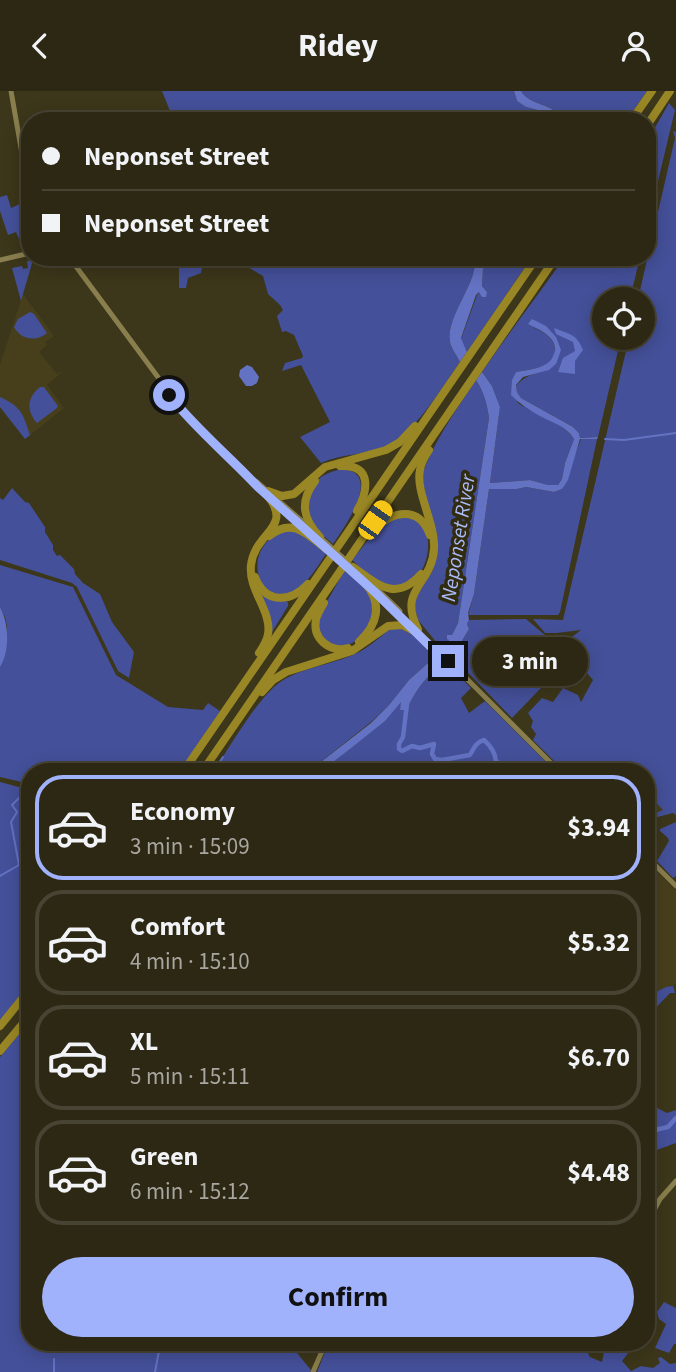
<!DOCTYPE html>
<meta charset="utf-8">
<style>
:root{--surface:#2d2814;--page:#393422;--text:#f1f3f6;--muted:#a7a6a0;--line:#484434;--accent:#a1b2fd}
body{margin:0;font-family:"Source Sans 3",sans-serif;background:var(--page);color:var(--text);height:100vh;display:flex;flex-direction:column;font-size:26px;white-space:nowrap}
*{box-sizing:border-box;margin:0}
p{font-size:23px;color:var(--muted)}
.icon{flex:none;width:38px;height:38px;fill:none;stroke:currentColor;stroke-width:2;stroke-linecap:round;stroke-linejoin:round}
.map{position:relative;flex:1;overflow:hidden}
.side{position:absolute;left:21px;top:672px;width:634px;height:588px;display:flex;flex-direction:column;background:var(--surface);border-radius:28px;box-shadow:0 4px 18px #0003,0 0 0 2px var(--line)}
.side>*{flex:none}
.top-card{position:absolute;left:21px;top:21px;width:635px;height:154px;border-radius:28px;box-shadow:0 4px 18px #0003,0 0 0 2px var(--line);display:grid;align-content:center;height:154px;padding:0 21px;background:var(--surface)}
.tools{position:absolute;left:592px;top:196px;display:grid;gap:14px}
.tools a{display:grid;place-items:center;width:63px;height:63px;border-radius:50%;background:var(--surface);box-shadow:0 4px 18px #0003,0 0 0 2px var(--line);font-size:35px}
.end{position:absolute;width:32px;height:32px;margin:-16px;border:9px solid #a1b2fd;background:#111;box-shadow:0 0 0 4px #111}
.from{border-radius:50%}
.bubble{position:absolute;height:49px;border-radius:24px;background:var(--surface);box-shadow:0 4px 18px #0003,0 0 0 2px var(--line);font-size:23px;font-weight:700;line-height:49px;text-align:center}
.car{position:absolute;width:21px;height:42px;margin:-21px -10px;border-radius:9px;box-shadow:0 0 5px 2px #0007;background:linear-gradient(#f5c518 24%,#345 0 40%,#f5c518 0 76%,#345 0 86%,#f5c518 0)}
.top-card b{display:flex;align-items:center;gap:24px;height:66px;font-size:26px}
.top-card b+b{border-top:2px solid var(--line)}
.top-card i{width:18px;height:18px;background:var(--text)}
ul{padding:12px 0 0;list-style:none}
li{display:flex;align-items:center;gap:21px;height:105px;margin:0 14px 10px;padding:0 7px;border:4px solid var(--line);border-radius:28px}
li div{flex:1}
li b{display:block;font-size:26px}
li em{font-style:normal;font-weight:700}
li.active{border-color:var(--accent)}
li>.icon{width:63px;height:63px;stroke-width:1.5}
.action{display:flex;gap:14px;margin-top:auto;padding:14px 21px}
.action a{flex:1;height:80px;border-radius:42px;background:var(--accent);color:#111;font-size:28px;font-weight:700;line-height:80px;text-align:center}
header{display:flex;justify-content:space-between;align-items:center;height:91px;padding:0 21px;background:var(--surface);font-size:32px;font-weight:700}
.map>svg:first-child{display:block}
.built{fill:#473f1c}
.green{fill:#445099}
.water{fill:#6372c2}
.lines{fill:none;stroke-linecap:round;stroke-linejoin:round}
.stream{stroke:#6372c2;stroke-width:2}
.river{stroke:#6372c2;stroke-width:4.5}
.secondary{stroke:#897e4d;stroke-width:5}
.motorway{stroke:#998625;stroke-width:8}
.route{stroke:#a1b2fd;stroke-width:9}
.labels{text-anchor:middle;stroke-width:7;stroke-linejoin:round;paint-order:stroke}
.water-label{font-size:21px;font-style:italic;fill:#abbafa;stroke:#312c10}
</style>
<header><svg class="icon" aria-label="back" viewBox="0 0 24 24"><path d="M15 5l-7 7 7 7"/></svg>Ridey<svg class="icon" aria-label="person" viewBox="0 0 24 24"><circle cx="12" cy="8" r="4"/><path d="M4 21q1-7 8-7t8 7"/></svg></header>
<div class="map">
<svg width="676" height="1281" viewBox="0 0 676 1281">
<rect width="100%" height="100%" fill="#3c361a"/>
<g class="built">
<path d="M23,203L54,245L45,251L47,254L39,261L57,283L62,280V281L47,294L64,317L25,348L0,316V274Z"/>
<path d="M646,701L664,719L650,725L646,729Z"/>
<path d="M653,777L676,800V892L673,895L666,896L646,906V789Z"/>
</g>
<g class="green">
<path d="M162,0H514L517,10L526,16L549,22L555,30H174Z"/>
<path d="M521,0H647L626,30H561C556,11 530,16 521,0Z"/>
<path d="M669,12L675,19L648,132V49Z"/>
<path d="M673,40L676,41V724L673,722L650,728L649,725L663,719L646,701V681H565L533,649L536,643L531,636L533,630L528,622L542,607L553,611L563,597L578,604L581,611L593,589L571,564L568,549L581,539L557,542H545L533,528L563,529L629,247H642V208H638L675,47Z"/>
<path d="M7,104L11,117L20,113L27,131L29,132L30,143L23,144L19,148L16,141L8,144L0,120V106Z"/>
<path d="M179,166H204L201,182L188,187L186,197H179Z"/>
<path d="M243,166H474C481,188 445,225 450,251C451,257 457,265 460,271C441,298 415,343 384,356C364,364 341,363 321,372L300,346L330,331L301,274L282,280L285,272L302,267L303,265L294,244L286,240L282,241L277,225L283,219L280,214L268,203L263,185L246,175Z"/>
<path d="M497,166H532L467,261L461,248L477,204L479,201H487L482,195L483,178Z"/>
<path d="M565,166H640L630,208H604V247H621L598,346L580,347L579,342L573,336L521,307L517,301L516,295C528,280 543,284 556,273V246L528,234C539,239 557,246 555,261C554,264 552,268 550,271C541,278 527,279 516,281L512,290L518,312C536,324 562,330 574,348L565,372L562,388L558,394H548L530,389L490,392L500,316L492,295L482,281C509,242 537,205 565,166Z"/>
<path d="M33,169L21,210L12,177L22,175L23,178L28,177L27,170Z"/>
<path d="M30,221L34,223L47,242C36,251 21,249 14,236L18,228Z"/>
<path d="M476,289C484,301 487,313 489,327L458,532L452,544L450,545L449,549L442,558L418,529L414,514L418,503L433,479L436,462L422,384C434,350 456,319 476,289Z"/>
<path d="M40,296H44L58,315L57,317L37,332C26,320 27,306 40,296Z"/>
<path d="M0,306C22,316 23,323 30,344L25,348L0,316Z"/>
<path d="M581,348H597L560,521L558,524H468L474,503L489,398H517L526,396L554,401L562,398Z"/>
<path d="M342,378C384,381 344,437 333,453C325,446 314,438 310,428C305,416 309,400 317,390C322,383 334,380 342,378Z"/>
<path d="M12,397L25,411L29,412L45,436V441L53,454V459L57,465L60,464L74,478L75,483L83,492L100,503L112,531L134,561L129,587L118,580L77,496L72,492L0,469V407L3,409Z"/>
<path d="M403,426C405,426 414,428 415,428C437,440 429,481 410,492C404,495 394,495 387,496L367,483L352,469L377,438L386,430Z"/>
<path d="M280,439L298,440L326,463C317,476 308,492 294,500C269,514 252,487 259,464C263,453 271,446 280,439Z"/>
<path d="M0,474L73,496L116,584L168,616L203,619L208,612L220,620L179,681H113C101,676 95,679 84,681C67,683 47,681 30,681V693L0,686V544L6,551L7,536L5,526L0,516Z"/>
<path d="M344,480C354,487 366,495 371,507C380,529 355,565 329,553C325,551 321,545 318,541L319,525Z"/>
<path d="M259,502H263L288,511V515L272,541Z"/>
<path d="M526,528L565,561L567,570L512,627L450,563L460,553L469,538L467,533L469,529Z"/>
<path d="M394,535L410,542L437,564L409,589L389,614L371,631L308,681H213C230,656 252,616 274,596C296,576 332,575 359,561C371,555 383,543 394,535Z"/>
<path d="M444,570L471,597L461,607L469,622L485,610L556,681H312L347,656L403,604L400,619H406C412,608 418,596 427,587C433,581 439,578 444,570Z"/>
<path d="M0,691L30,699V892L0,929Z"/>
<path d="M676,731V785L673,787L657,770L669,750L668,747L660,740V738Z"/>
<path d="M673,895L675,902H670L646,927V906L666,896Z"/>
<path d="M30,930V1251H288L311,1279L310,1281H0V966Z"/>
<path d="M646,1009L659,1018L667,1022L676,1019V1052L654,1060L647,1084L657,1089L656,1100L646,1109Z"/>
<path d="M664,1211L676,1217V1253H674L669,1262L655,1257L666,1233L659,1228L657,1221Z"/>
<path d="M329,1251H579L583,1253L590,1266L602,1271L606,1251H628L626,1259L629,1261L622,1270L631,1280L641,1275L653,1277L660,1272L658,1267L661,1266L670,1273L676,1272V1281H317Z"/>
</g>
<g class="water">
<path d="M514,0H521C530,16 556,11 561,30H555L549,22L526,16L517,10Z"/>
<path d="M474,166H480L481,169L486,166H497L483,178L482,195L487,201L486,206H482L479,201L476,204L461,247L467,261L460,271C457,265 451,257 450,251C445,225 481,188 474,166Z"/>
<path d="M532,228L546,235L556,246L561,259L556,273L549,279L523,286L516,294L517,301L521,307L573,336L579,342L580,347L598,346L597,348H580L568,389L562,398L554,401L526,396L517,398H489L474,503L468,522L469,529L467,533L469,538L460,553L449,565L442,558L449,549L447,548V544H452L458,532L489,327C487,313 484,301 476,289L482,281L492,295L500,316L490,392L530,389L548,394H558L562,388L565,372L574,348C566,335 553,332 540,325C529,319 520,313 511,304L512,289L516,281C527,279 542,278 550,270C552,268 554,263 555,260C557,246 538,238 528,233Z"/>
<path d="M554,237C569,243 577,243 583,259L575,270V283L558,281L563,267L575,260L573,251L556,243Z"/>
<path d="M247,274L252,276L259,286L257,292L252,295H246L239,285L240,279Z"/>
<path d="M0,516C9,532 10,560 0,576Z"/>
<path d="M437,564L444,570C439,578 433,581 427,587C418,596 412,608 406,619H400L401,611L385,630L346,661L320,681H308L371,632L389,614L409,589Z"/>
</g>
<g class="lines">
<g class="stream">
<path d="M605,348L624,349L676,342"/>
<path d="M213,681L223,666"/>
<path d="M0,785L19,774L11,731L17,721L12,714L19,707L25,698"/>
<path d="M151,1251L159,1260L155,1281"/>
<path d="M54,1281V1268"/>
</g>
<g class="river">
<path d="M407,613L403,646L399,653V658L402,660L412,655L420,657L434,653L432,663L435,668L442,669L470,664C474,657 476,651 484,649C491,655 495,661 496,670L509,681"/>
<path d="M646,1041L668,1036L676,1027"/>
</g>
<g class="secondary">
<path d="M11,0L24,74L30,97"/>
<path d="M69,166L183,320L258,396L308,441"/>
<path d="M0,169L30,162"/>
<path d="M257,391L310,437"/>
<path d="M320,446L349,472"/>
<path d="M330,461L376,502L431,555L436,558"/>
<path d="M372,493L400,520"/>
<path d="M436,557L560,681"/>
<path d="M646,765L676,795"/>
<path d="M646,1134L660,1108L676,1090"/>
<path d="M313,1281L326,1251"/>
</g>
<g class="motorway">
<path d="M631,30L652,0"/>
<path d="M648,33L670,0"/>
<path d="M340,375C373,373 368,400 357,420"/>
<path d="M315,390C299,411 303,428 320,446"/>
<path d="M268,400L282,405L294,403L325,376L386,359L400,351L415,335"/>
<path d="M373,438C393,420 419,414 430,444"/>
<path d="M269,445C293,426 307,443 326,458"/>
<path d="M353,476C377,493 396,512 421,483"/>
<path d="M255,486C265,513 290,512 308,493"/>
<path d="M324,512C321,517 318,522 316,528C312,548 330,562 348,557"/>
<path d="M418,538C397,498 432,494 434,458C436,434 415,400 420,379C421,372 425,365 429,359"/>
<path d="M359,551C378,533 383,513 365,492"/>
<path d="M259,562C263,556 267,550 268,543C272,520 248,499 251,474C255,440 295,437 266,403"/>
<path d="M262,601L273,589L286,581L352,560L388,535L402,534L416,541"/>
<path d="M183,681L537,166"/>
<path d="M202,681L556,166"/>
<path d="M0,935L30,898"/>
<path d="M0,960L30,924"/>
</g>
</g>
<g class="lines">
<path class="route" d="M169,304C196,338 229,365 258,396L376,502L430,555L436,558L448,570"/>
</g>
<g class="labels">
<g class="water-label">
<text transform="translate(458 447) rotate(-81)" y="7">Neponset River</text>
</g>
</g>
</svg>
<div class="tools">
<a><svg class="icon" aria-label="locate" viewBox="0 0 24 24"><circle cx="12" cy="12" r="6"/><path d="M12 2v4M12 18v4M2 12h4M18 12h4"/></svg></a>
</div>
<i class="end from" style="left:169px;top:304px"></i>
<i class="end" style="left:448px;top:570px"></i>
<div class="bubble" style="left:472px;top:546px;width:116px">3 min</div>
<i class="car" style="left:375px;top:429px;rotate:35deg"></i>
<div class="top-card">
<b><i class="from"></i>Neponset Street</b>
<b><i></i>Neponset Street</b>
</div>
<section class="side">
<ul>
<li class="active"><svg class="icon" aria-label="car" viewBox="0 0 24 24"><path d="M5 17H2v-5l4-1 3-4h7l3 4 3 1v5h-3M9 17h6M6 11h13"/><circle cx="7" cy="17" r="2"/><circle cx="17" cy="17" r="2"/></svg><div><b>Economy</b><p>3 min · 15:09</p></div><em>$3.94</em></li>
<li><svg class="icon" aria-label="car" viewBox="0 0 24 24"><path d="M5 17H2v-5l4-1 3-4h7l3 4 3 1v5h-3M9 17h6M6 11h13"/><circle cx="7" cy="17" r="2"/><circle cx="17" cy="17" r="2"/></svg><div><b>Comfort</b><p>4 min · 15:10</p></div><em>$5.32</em></li>
<li><svg class="icon" aria-label="car" viewBox="0 0 24 24"><path d="M5 17H2v-5l4-1 3-4h7l3 4 3 1v5h-3M9 17h6M6 11h13"/><circle cx="7" cy="17" r="2"/><circle cx="17" cy="17" r="2"/></svg><div><b>XL</b><p>5 min · 15:11</p></div><em>$6.70</em></li>
<li><svg class="icon" aria-label="car" viewBox="0 0 24 24"><path d="M5 17H2v-5l4-1 3-4h7l3 4 3 1v5h-3M9 17h6M6 11h13"/><circle cx="7" cy="17" r="2"/><circle cx="17" cy="17" r="2"/></svg><div><b>Green</b><p>6 min · 15:12</p></div><em>$4.48</em></li>
</ul>
<div class="action"><a>Confirm</a></div>
</section>
</div>
